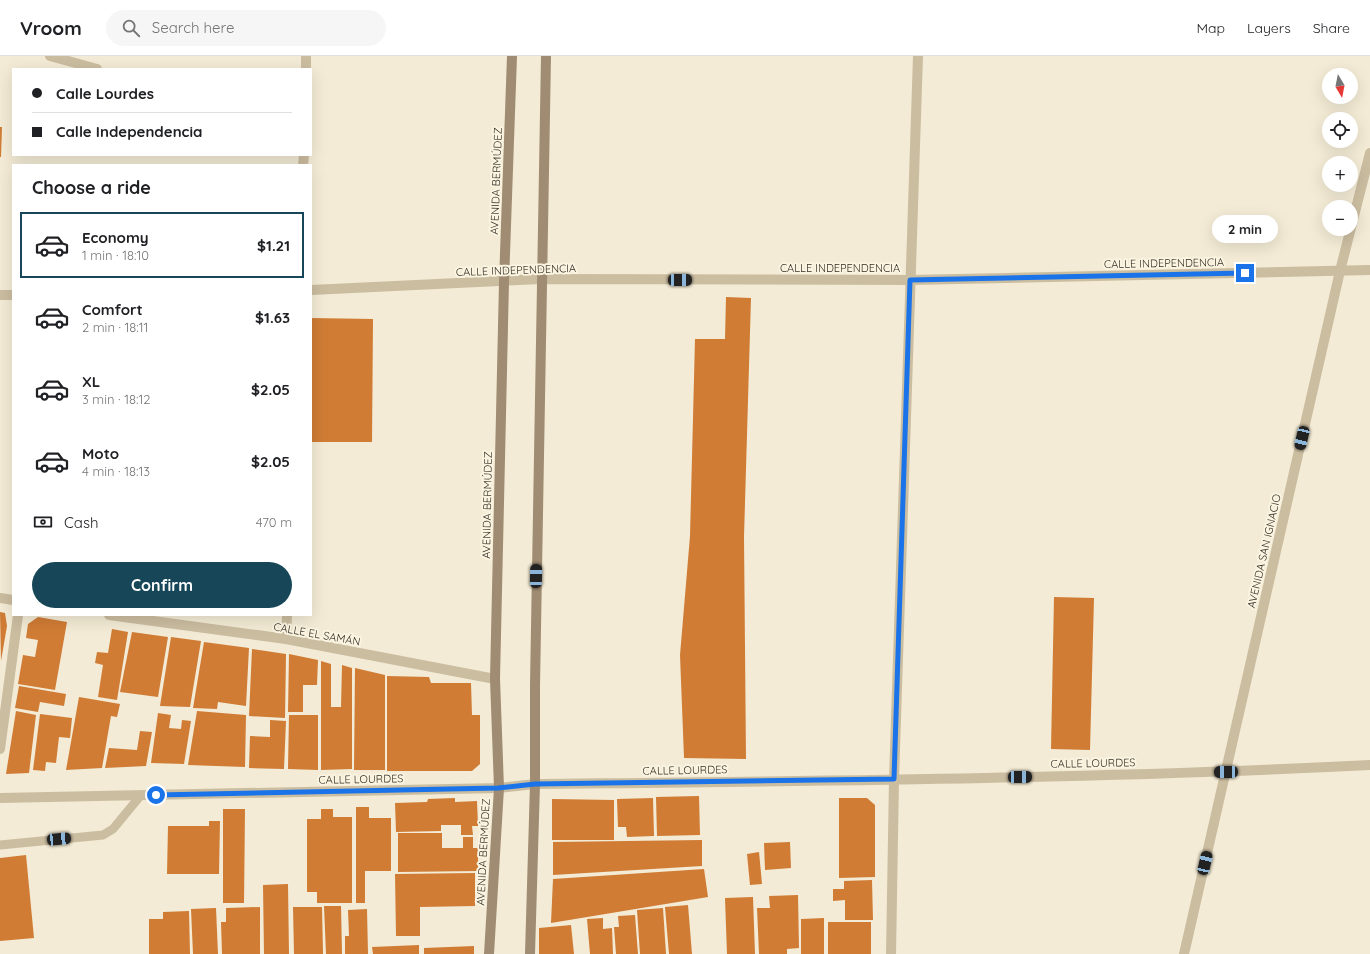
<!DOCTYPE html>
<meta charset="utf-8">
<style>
:root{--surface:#fff;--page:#f6f6f6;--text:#202124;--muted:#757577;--line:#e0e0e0;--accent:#174659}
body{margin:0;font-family:Quicksand,sans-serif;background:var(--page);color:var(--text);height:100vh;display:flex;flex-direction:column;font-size:15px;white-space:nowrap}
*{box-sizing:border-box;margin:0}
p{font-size:13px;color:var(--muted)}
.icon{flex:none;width:22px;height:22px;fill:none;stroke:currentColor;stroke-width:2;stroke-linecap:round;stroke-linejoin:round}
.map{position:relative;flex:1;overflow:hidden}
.sheet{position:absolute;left:12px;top:108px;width:300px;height:452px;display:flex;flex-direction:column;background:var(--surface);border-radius:0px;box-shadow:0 4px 16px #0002}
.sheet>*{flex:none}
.top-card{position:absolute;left:12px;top:12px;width:300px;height:88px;border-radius:0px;box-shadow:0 4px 16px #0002;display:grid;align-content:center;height:88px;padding:0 20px;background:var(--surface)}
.needle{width:26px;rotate:170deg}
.buttons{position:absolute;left:1322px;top:12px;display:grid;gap:8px}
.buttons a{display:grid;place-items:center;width:36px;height:36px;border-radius:50%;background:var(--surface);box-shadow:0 4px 16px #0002;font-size:20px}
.end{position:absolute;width:18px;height:18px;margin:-9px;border:5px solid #1a73e8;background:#fff;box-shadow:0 0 0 2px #fff}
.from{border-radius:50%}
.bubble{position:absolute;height:28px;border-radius:14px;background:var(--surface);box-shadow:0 4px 16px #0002;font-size:13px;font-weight:700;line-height:28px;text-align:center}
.car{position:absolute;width:12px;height:24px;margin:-12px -6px;border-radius:5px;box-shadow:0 0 3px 1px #0007;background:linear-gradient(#222 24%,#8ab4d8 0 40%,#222 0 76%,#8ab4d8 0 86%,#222 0)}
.top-card b{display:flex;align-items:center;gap:14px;height:38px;font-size:15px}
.top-card b+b{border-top:1px solid var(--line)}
.top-card i{width:10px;height:10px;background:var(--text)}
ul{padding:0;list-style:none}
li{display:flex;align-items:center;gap:12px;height:66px;margin:0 8px 6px;padding:0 12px;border:2px solid transparent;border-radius:0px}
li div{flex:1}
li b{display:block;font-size:15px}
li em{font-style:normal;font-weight:700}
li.on{border-color:var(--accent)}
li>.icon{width:36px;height:36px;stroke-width:1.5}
h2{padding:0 20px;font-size:18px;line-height:48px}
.pay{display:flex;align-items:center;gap:10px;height:44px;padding:0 20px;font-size:15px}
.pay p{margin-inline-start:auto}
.primary-button{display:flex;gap:8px;margin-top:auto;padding:8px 20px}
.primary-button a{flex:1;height:46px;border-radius:24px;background:var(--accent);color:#fff;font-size:16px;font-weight:700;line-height:46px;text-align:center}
header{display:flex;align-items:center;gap:24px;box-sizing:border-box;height:56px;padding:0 20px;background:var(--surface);border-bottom:1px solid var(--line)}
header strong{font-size:19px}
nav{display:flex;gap:22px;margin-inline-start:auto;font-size:14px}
.search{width:280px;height:36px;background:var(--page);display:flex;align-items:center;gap:10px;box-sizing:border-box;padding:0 14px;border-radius:22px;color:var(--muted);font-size:15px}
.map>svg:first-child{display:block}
.building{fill:#d07c35}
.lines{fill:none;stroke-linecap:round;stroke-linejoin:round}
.lane{stroke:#cbbda0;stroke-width:9}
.street{stroke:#cbbda0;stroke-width:10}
.secondary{stroke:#9f8c72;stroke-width:10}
.route{stroke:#1a73e8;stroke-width:5}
.labels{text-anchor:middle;stroke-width:4;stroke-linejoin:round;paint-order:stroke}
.street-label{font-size:11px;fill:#342d24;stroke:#faf4e1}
</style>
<header>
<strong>Vroom</strong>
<div class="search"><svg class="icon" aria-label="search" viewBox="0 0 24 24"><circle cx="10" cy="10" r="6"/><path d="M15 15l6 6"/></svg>Search here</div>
<nav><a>Map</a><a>Layers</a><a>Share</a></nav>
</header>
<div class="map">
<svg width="1370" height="898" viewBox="0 0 1370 898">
<rect width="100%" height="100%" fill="#f3ebd5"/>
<g class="building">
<path d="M0,71H2L1,101H0Z"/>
<path d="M726,241L751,242L744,481L746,703L684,702L680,599L690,480L695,283H725Z"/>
<path d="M311,262L373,263L372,386H311Z"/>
<path d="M1054,541L1094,542L1090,694L1051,693Z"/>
<path d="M0,556L5,557L7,570L1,605Z"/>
<path d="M38,561L67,566L55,634L18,628L23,599L35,601L38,584L26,582L28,568Z"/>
<path d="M112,573L128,576L117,644L98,641L103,609L95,607L97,596L108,597Z"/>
<path d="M132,576L168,581L158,641L120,636Z"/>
<path d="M171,581L201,585L190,651L160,650Z"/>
<path d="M204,586L249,592L246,650L218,646L217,653L193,652Z"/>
<path d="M252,593L286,598L285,662L249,660Z"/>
<path d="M289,598L318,604L317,629H303V656H288Z"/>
<path d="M321,605L331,608V651H341L342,609L352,612V713L321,714Z"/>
<path d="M355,612L385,619V714H354Z"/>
<path d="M387,620L429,621L431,627H471L472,659H480V708L472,715H387Z"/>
<path d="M19,630L66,638L64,650L40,646L38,656L15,652Z"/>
<path d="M79,641L120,648L117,661L111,660L102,712L66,714Z"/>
<path d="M16,655L36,659L29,717L6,718Z"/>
<path d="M197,655L246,659L245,711L188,709Z"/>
<path d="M158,657L171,659L169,672L181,673L182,664L191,665L184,708L151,707Z"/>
<path d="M40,658L72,662L70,682L59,681L56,707L46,706L45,715L33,714Z"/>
<path d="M289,659H318V714L288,713Z"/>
<path d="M270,664L286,665L284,713L249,712L250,680L270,681Z"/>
<path d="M140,675L152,676L146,710L105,712L109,692L137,694Z"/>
<path d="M699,740L700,779L657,780L656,741Z"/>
<path d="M455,742V746L477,745L478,770H472L473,779H461V769H441V775L396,776L395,747L427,746L428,743Z"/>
<path d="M653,742L654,780L627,781L626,771H618L617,743Z"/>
<path d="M839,742H867L875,749V821L839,822Z"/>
<path d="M552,743L614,744V784H552Z"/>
<path d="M356,751H369V762H391V815H365V847H356Z"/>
<path d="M223,753H245L244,847H223Z"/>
<path d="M321,753H333V761H352V847H317V836H307V763H321Z"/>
<path d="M209,765H220L219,818H167L168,770H209Z"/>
<path d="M398,777H442V792H463V781H473V792H478V815L398,816Z"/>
<path d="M702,784V810L553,819V786Z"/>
<path d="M790,786L791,812L765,814L764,787Z"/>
<path d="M759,796L762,828L750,829L747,798Z"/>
<path d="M26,799L34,882L0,885V802Z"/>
<path d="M704,813L708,841L551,867L553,823Z"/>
<path d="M475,817V850L420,851V880H396L395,818Z"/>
<path d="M872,824L873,864H845V844L833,845V833H844V825Z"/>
<path d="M288,828L289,898H264L263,829Z"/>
<path d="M798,839L799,892L787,893V898H759L757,852H770L769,840Z"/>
<path d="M753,841L755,898H727L725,842Z"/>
<path d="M688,849L692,898H669L665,851Z"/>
<path d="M324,850H341L342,898H326Z"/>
<path d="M260,851V898H222L221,866H226V852Z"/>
<path d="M293,851H322L323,898H294Z"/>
<path d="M216,852L218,898H193L191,853Z"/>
<path d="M663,852L666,898H640L637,854Z"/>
<path d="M367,853L368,898H345V880H349L348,854Z"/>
<path d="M189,855L190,898H149V863H163V856Z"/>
<path d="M635,859L638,898H616L614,871H619L618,860Z"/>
<path d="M603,862V873L612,872L613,898H590L587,863Z"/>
<path d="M824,862V898H801V863Z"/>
<rect x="828" y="866" width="43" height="32"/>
<path d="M571,869L574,898H539V872Z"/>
<path d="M419,889V898H373L372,891Z"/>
<path d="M474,890V898H424V892Z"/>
</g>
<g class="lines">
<path class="lane" d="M0,789L103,779L113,773L141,739"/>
<g class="street">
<path d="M50,0L97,13"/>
<path d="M306,13V0"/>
<path d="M303,109L304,99"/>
<path d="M311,234L541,223L910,224L1370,214"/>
<path d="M0,239H13"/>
<path d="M0,542L13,544"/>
<path d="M109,559L286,583L495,623"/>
<path d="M286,583L287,559"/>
<path d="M0,693L18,559"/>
<path d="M0,742L499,732L535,728C813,725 1092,723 1370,709"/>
<path d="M891,898L894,723L918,0"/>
<path d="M1184,898L1340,215L1370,97"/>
</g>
<g class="secondary">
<path d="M489,898L499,732L495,623L504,226L512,0"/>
<path d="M530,898L535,728V629L546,0"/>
</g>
</g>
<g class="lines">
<path class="route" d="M156,739L498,732L535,728L894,723L910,224L1245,217"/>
</g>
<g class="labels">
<g class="street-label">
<text transform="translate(496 125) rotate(-88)" y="4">AVENIDA BERMÚDEZ</text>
<text transform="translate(1164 207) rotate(-1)" y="4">CALLE INDEPENDENCIA</text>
<text x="840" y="216">CALLE INDEPENDENCIA</text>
<text transform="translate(516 214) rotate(-2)" y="4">CALLE INDEPENDENCIA</text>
<text transform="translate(487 449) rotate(-89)" y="4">AVENIDA BERMÚDEZ</text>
<text transform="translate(1264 495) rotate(-77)" y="4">AVENIDA SAN IGNACIO</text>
<text transform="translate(317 578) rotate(10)" y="4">CALLE EL SAMÁN</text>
<text transform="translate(1093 707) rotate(-1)" y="4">CALLE LOURDES</text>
<text transform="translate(685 714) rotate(-1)" y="4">CALLE LOURDES</text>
<text transform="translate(361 723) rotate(-1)" y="4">CALLE LOURDES</text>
<text transform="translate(483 796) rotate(-87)" y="4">AVENIDA BERMÚDEZ</text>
</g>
</g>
</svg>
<div class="buttons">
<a><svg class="needle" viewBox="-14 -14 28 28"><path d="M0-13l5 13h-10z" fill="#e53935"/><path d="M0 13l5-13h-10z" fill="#757577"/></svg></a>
<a><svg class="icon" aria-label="locate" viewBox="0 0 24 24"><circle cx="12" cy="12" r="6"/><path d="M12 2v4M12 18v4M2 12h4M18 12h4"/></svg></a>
<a>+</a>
<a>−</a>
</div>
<i class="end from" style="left:156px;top:739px"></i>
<i class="end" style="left:1245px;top:217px"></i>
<div class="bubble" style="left:1212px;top:159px;width:66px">2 min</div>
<i class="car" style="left:680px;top:224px;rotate:90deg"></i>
<i class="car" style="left:1302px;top:382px;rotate:193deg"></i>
<i class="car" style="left:536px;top:520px;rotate:1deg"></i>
<i class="car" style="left:1226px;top:716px;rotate:269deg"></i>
<i class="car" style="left:1020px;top:721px;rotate:89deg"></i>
<i class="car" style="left:59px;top:783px;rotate:85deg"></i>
<i class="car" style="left:1205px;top:807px;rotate:13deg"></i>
<div class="top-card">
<b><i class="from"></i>Calle Lourdes</b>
<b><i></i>Calle Independencia</b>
</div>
<section class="sheet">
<h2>Choose a ride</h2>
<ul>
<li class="on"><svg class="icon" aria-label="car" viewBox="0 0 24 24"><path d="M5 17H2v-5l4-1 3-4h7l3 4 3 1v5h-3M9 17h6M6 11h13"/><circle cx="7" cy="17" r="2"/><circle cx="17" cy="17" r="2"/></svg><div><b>Economy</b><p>1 min · 18:10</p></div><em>$1.21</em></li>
<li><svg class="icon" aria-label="car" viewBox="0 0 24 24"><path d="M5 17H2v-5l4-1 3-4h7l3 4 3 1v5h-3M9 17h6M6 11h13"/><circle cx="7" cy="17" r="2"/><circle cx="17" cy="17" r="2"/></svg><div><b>Comfort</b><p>2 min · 18:11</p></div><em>$1.63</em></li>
<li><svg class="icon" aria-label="car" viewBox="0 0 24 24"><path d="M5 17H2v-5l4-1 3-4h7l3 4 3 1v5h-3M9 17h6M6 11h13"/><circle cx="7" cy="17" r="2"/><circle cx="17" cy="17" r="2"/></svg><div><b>XL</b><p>3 min · 18:12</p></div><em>$2.05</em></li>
<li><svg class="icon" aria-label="car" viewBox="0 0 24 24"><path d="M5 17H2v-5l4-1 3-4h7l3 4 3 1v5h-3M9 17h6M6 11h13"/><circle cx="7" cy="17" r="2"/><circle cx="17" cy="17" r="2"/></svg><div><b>Moto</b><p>4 min · 18:13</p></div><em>$2.05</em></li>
</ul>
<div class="pay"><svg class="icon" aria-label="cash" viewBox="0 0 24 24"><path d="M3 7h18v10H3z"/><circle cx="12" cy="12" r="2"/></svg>Cash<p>470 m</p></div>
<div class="primary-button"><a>Confirm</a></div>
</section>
</div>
